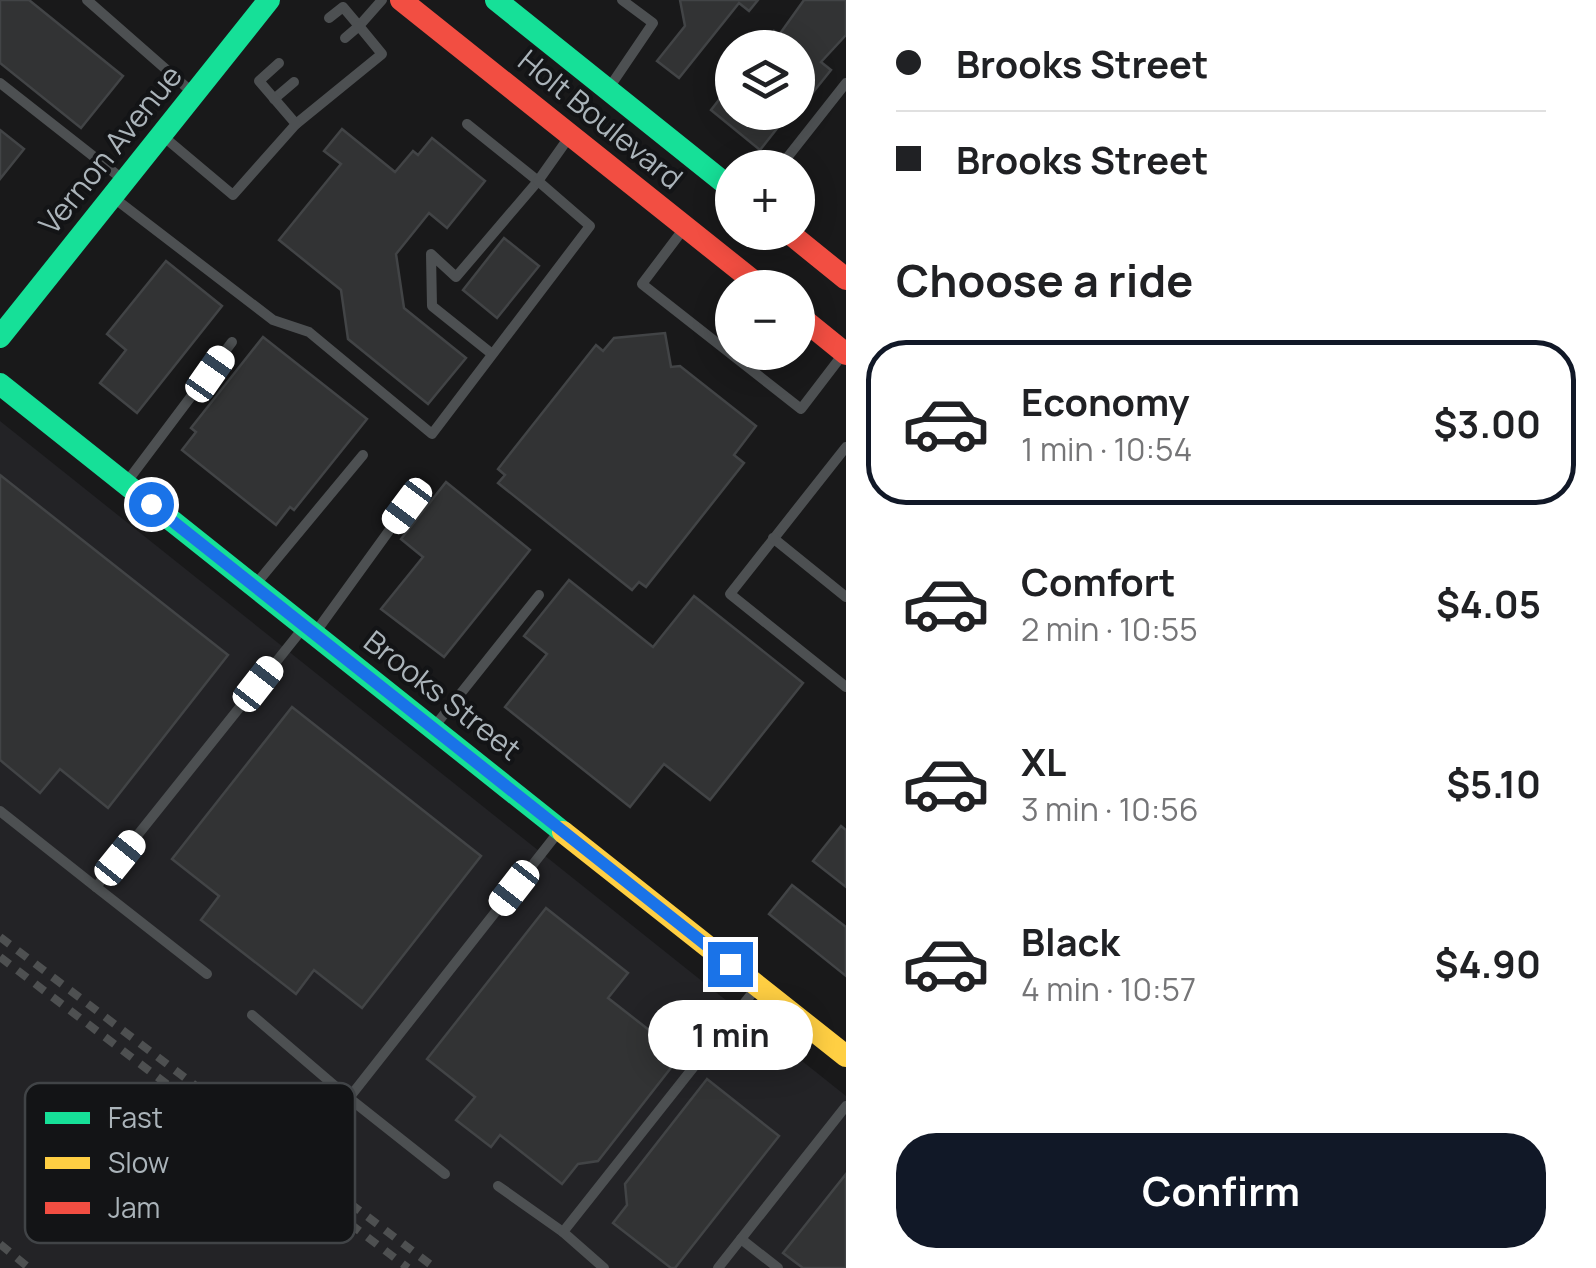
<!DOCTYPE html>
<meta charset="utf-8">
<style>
:root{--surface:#fff;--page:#f6f6f6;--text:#202124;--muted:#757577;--line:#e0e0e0;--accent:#111827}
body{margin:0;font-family:Manrope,sans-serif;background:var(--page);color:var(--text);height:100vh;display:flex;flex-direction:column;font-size:38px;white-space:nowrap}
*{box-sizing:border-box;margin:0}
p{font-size:32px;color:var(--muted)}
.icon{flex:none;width:55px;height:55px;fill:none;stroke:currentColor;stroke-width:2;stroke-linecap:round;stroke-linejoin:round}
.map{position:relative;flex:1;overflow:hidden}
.side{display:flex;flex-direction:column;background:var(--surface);width:750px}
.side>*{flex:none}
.hud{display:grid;align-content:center;height:220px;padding:0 50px;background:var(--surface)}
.fabs{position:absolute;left:715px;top:30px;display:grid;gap:20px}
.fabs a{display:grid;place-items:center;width:100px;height:100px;border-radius:50%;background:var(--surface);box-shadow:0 5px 25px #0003;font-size:50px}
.end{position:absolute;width:45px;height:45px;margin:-22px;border:12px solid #1a73e8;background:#fff;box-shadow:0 0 0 5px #fff}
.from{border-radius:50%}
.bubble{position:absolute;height:70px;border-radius:35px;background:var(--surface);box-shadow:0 5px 25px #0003;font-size:32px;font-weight:700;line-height:70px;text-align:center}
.car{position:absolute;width:30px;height:60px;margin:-30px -15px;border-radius:12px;box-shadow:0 0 8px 2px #0007;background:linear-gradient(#fff 24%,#345 0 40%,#fff 0 76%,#345 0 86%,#fff 0)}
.hud b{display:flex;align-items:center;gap:35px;height:95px;font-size:38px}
.hud b+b{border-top:2px solid var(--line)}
.hud i{width:25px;height:25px;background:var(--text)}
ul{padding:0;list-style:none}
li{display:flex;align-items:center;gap:30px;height:165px;margin:0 20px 15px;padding:0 30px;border:5px solid transparent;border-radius:40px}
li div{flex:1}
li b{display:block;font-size:38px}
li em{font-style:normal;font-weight:700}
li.selected{border-color:var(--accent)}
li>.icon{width:90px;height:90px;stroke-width:1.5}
h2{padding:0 50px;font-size:45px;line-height:120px}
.primary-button{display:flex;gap:20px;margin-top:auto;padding:20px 50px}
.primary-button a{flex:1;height:115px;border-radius:40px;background:var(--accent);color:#fff;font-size:40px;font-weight:700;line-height:115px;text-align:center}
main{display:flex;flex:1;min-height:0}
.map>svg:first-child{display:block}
.built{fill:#232326}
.building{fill:#323334;stroke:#424446;stroke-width:2.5}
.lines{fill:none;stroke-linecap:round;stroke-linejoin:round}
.lane{stroke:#4d5052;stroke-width:10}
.fast{stroke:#16e098;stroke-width:22}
.slow{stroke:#ffcf43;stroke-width:22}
.jam{stroke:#f24e42;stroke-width:22}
.rail{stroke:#4e5051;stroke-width:8;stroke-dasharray:12 10;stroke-linecap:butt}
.route{stroke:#1a73e8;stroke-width:12}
.labels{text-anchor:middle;stroke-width:8;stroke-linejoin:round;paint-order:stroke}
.street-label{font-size:30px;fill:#abb4ba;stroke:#131416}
.key{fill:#131416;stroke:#414447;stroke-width:2.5}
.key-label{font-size:28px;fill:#abb4ba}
</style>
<main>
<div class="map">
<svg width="846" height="1268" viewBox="0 0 846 1268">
<rect width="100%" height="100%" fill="#19191a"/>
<path class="built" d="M0,421L846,1096V1268H0Z"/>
<g class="building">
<path d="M0,0H29L123,76L81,128L0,63Z"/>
<path d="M680,0H758L749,11L739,3L679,78L657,61L685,26Z"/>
<path d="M804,0H846V35L821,62L831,70L798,111V48H761L774,31L779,35Z"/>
<path d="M732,83V112H790L760,150L711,110Z"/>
<path d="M342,129L395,172L413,151L418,155L432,138L485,181L447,228L429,213L396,254L404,308L466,358L428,404L348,339L341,290L279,240L341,164L324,151Z"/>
<path d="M0,130L24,149L0,179Z"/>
<path d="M504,238L539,266L497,318L463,290Z"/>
<path d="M166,261L222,306L137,413L100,383L126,350L107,334Z"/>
<path d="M665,333L671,367L680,366L756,426L734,455L744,463L646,587L639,582L632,590L498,483L505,475L498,469L596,345L603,351L614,338Z"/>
<path d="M263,337L367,419L294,510L290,507L276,525L182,450L196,432L191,428Z"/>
<path d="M0,475L228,655L108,808L60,769L40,793L0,760Z"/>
<path d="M446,482L530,550L444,657L381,609L423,557L401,539Z"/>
<path d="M569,580L653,647L694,596L803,683L710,800L664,764L630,807L505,707L547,654L524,636Z"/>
<path d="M292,707L481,856L362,1008L314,970L296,994L201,920L219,896L172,859Z"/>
<path d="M841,826L846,830V887L813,861Z"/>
<path d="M792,885L846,927V976L769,914Z"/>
<path d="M546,908L628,973L608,998L681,1055L598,1161L578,1164L562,1184L500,1135L491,1147L456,1120L475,1097L427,1059Z"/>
<path d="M707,1079L779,1136L675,1268H671L613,1223L627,1205L625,1184Z"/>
<path d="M846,1174V1268H803L783,1253Z"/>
</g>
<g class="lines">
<g class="lane">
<path d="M87,0L193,93"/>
<path d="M329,18L343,7L359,26L382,0"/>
<path d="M0,83L121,178"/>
<path d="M611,85L653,23L622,0"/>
<path d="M274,99L294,82"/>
<path d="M296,124L382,54L359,26L345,38"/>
<path d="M467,124L538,181L456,277L431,254L432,306L492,354"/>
<path d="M164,137L233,195L296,124L259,81L279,63"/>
<path d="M779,168L846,83"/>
<path d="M114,198L273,320L309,332L432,434L590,226L538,181L567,140"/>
<path d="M682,231L642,284L801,409L840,358"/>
<path d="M846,447L730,594L846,687"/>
<path d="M126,483L232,342"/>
<path d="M773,538L846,597"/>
<path d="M255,585L363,455"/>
<path d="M315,633L420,488"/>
<path d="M434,727L539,595"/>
<path d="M0,811L96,887"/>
<path d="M207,974L96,887L304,627"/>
<path d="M252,1015L349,1098L560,830"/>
<path d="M349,1098L445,1174"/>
<path d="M498,1186L563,1232"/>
<path d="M741,1239L778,1268"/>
<path d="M604,1268L563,1232L757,987"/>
<path d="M718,1268L846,1106"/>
</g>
<g class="fast">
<path d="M496,0L732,189"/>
<path d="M0,337L269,0"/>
<path d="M0,384L563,832"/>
</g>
<path class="slow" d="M563,832L846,1056"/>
<g class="jam">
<path d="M401,0L762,288"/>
<path d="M788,232L846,279"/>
<path d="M798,315L846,354"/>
</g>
<g class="rail">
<path d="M0,937L435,1268"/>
<path d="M0,957L408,1268"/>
<path d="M0,1244L29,1268"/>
</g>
</g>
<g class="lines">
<path class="route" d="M151,504L730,964"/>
</g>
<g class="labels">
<g class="street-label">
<text transform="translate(600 120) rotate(39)" y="10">Holt Boulevard</text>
<text transform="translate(111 150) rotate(-51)" y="10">Vernon Avenue</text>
<text transform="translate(442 696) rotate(38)" y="10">Brooks Street</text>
</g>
</g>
<rect x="25" y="1083" width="330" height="160" rx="15" class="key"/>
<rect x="45" y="1112" width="45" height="12" fill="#16e098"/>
<rect x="45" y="1157" width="45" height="12" fill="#ffcf43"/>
<rect x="45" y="1202" width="45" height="12" fill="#f24e42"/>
<g class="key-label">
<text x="108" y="1128">Fast</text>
<text x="108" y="1173">Slow</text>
<text x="108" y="1218">Jam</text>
</g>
</svg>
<div class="fabs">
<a><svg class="icon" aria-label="layers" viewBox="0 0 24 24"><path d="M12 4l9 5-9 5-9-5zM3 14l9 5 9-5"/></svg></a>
<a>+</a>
<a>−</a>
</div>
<i class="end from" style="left:151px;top:504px"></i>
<i class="end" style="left:730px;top:964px"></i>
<div class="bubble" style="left:648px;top:1000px;width:165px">1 min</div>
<i class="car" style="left:210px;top:374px;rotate:35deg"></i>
<i class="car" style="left:407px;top:506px;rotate:217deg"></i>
<i class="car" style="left:258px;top:684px;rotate:38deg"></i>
<i class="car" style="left:120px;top:858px;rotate:39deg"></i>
<i class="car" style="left:514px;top:888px;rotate:218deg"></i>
</div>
<section class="side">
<div class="hud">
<b><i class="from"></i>Brooks Street</b>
<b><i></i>Brooks Street</b>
</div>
<h2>Choose a ride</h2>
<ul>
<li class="selected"><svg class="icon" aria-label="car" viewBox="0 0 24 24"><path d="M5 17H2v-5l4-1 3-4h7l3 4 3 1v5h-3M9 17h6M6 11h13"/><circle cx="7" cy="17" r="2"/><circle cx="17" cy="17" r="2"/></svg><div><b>Economy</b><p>1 min · 10:54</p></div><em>$3.00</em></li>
<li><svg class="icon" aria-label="car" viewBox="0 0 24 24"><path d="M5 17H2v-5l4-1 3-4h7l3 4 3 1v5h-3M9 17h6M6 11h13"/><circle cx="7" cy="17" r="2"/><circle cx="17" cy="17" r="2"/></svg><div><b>Comfort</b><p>2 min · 10:55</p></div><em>$4.05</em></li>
<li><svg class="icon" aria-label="car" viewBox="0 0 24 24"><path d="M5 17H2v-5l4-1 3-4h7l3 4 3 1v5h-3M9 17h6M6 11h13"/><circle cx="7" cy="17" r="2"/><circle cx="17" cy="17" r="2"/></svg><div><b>XL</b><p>3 min · 10:56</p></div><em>$5.10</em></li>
<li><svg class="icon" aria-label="car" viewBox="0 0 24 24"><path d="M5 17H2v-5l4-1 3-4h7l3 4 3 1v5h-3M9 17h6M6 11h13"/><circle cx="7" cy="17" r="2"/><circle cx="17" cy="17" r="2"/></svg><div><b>Black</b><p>4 min · 10:57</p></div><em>$4.90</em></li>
</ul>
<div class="primary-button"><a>Confirm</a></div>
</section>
</main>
